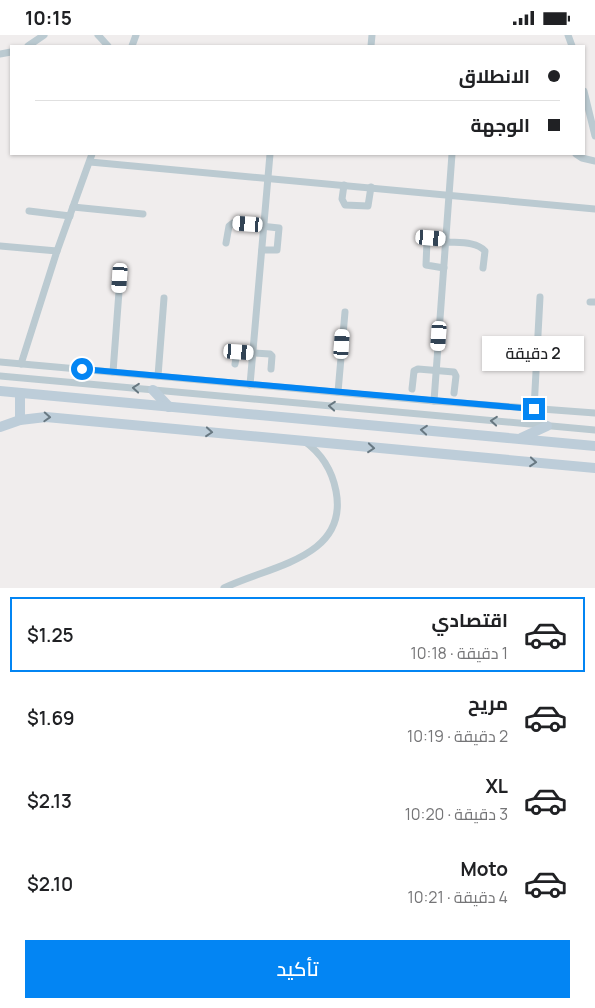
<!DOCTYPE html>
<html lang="ar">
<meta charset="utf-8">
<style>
:root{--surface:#fff;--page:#f6f6f6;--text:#202124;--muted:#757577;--line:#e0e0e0;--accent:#0385f3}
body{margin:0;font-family:Manrope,Cairo,sans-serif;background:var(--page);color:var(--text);direction:rtl;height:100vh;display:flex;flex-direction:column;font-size:19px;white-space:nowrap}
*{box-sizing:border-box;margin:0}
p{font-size:16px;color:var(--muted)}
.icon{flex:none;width:28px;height:28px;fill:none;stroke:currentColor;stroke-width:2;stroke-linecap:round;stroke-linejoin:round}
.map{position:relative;height:553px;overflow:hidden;direction:ltr}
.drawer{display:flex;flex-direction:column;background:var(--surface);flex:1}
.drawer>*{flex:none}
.top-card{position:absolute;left:10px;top:10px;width:575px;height:110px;border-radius:0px;box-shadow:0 1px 4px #0004;direction:rtl;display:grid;align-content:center;height:110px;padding:0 25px;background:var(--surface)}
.end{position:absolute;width:22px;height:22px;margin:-11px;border:6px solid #0385f3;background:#fff;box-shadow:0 0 0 2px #fff}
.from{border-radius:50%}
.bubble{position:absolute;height:35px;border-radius:0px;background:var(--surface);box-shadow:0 1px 4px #0004;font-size:16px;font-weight:600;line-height:35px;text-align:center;direction:rtl}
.car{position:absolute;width:15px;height:30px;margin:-15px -8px;border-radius:6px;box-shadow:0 0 4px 1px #0007;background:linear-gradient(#fff 24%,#345 0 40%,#fff 0 76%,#345 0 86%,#fff 0)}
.top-card b{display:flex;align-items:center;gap:18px;height:48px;font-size:19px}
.top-card b+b{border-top:1px solid var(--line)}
.top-card i{width:12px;height:12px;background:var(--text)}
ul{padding:9px 0 0;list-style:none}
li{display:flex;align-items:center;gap:15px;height:75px;margin:0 10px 8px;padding:0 15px;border:2px solid transparent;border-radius:0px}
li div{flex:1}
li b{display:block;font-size:19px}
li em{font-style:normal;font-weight:600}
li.on{border-color:var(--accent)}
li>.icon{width:45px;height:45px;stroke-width:1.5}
.action{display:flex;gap:10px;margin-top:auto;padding:10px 25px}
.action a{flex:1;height:58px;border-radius:0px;background:var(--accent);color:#fff;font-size:20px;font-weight:600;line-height:58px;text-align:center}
.status{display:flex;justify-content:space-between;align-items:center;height:35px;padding:0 25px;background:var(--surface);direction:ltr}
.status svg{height:14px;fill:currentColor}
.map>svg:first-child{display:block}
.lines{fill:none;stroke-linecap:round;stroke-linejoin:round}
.street{stroke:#bbcad1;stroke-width:7}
.secondary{stroke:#bdcdd9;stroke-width:10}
.oneway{stroke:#677780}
.oneway2{stroke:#687882}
.route{stroke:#0385f3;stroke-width:6}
</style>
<div class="status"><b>10:15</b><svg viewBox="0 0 49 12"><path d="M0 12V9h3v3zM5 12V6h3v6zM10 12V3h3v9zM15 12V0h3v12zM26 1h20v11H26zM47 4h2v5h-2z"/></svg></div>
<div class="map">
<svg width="595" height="553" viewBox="0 0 595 553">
<rect width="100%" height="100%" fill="#f0eded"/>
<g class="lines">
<g class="street">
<path d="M98,0L108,11"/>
<path d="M568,0L572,11"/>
<path d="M28,11L44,0"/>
<path d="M132,11L136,0"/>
<path d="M371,11L372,0"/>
<path d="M0,19L11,17"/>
<path d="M584,56L595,101"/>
<path d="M576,119L582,123L595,126"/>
<path d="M90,127L595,174"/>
<path d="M344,150L342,164L345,170L368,171L371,152"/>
<path d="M73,172L143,179"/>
<path d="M29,176L70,181"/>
<path d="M446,207C459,208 476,206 485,216L483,233"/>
<path d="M226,208L229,191L233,188L279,193L277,215H262"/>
<path d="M0,211L57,216"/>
<path d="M444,233L426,230L427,206L431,203L446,205"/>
<path d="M590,267H595"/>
<path d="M0,327L434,366L595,378"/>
<path d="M21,329L57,216L92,119"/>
<path d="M235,329L237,317L270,319L272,321L271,334"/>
<path d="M113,337L120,243"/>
<path d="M0,341L595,395"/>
<path d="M158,341L164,263"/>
<path d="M250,350L270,119"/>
<path d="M412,354L414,336L418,334L454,337L456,341L454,358"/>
<path d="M338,357L345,277"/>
<path d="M434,366L452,119"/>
<path d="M534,374L540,262"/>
<path d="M224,553C269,531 349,523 336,456C332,435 321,418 304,406"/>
</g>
<g class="secondary">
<path d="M153,355L169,372"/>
<path d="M0,356L595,411"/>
<path d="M20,385V358"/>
<path d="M0,392L20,385L46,382L595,433"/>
<path d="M521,403L547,391"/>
</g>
</g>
<defs><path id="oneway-chevron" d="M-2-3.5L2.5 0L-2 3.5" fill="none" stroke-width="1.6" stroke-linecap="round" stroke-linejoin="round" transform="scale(1.25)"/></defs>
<g class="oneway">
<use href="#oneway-chevron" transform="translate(136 353) rotate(-175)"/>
<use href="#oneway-chevron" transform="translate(332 371) rotate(-175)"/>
<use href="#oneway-chevron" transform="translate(494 386) rotate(-175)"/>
</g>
<g class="oneway2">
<use href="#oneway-chevron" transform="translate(47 382) rotate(3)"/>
<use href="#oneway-chevron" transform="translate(424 395) rotate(-175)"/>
<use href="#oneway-chevron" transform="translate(209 397) rotate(5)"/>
<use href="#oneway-chevron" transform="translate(371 413) rotate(5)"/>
<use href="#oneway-chevron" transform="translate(533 427) rotate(5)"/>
</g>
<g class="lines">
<path class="route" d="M82,334L534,374"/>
</g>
</svg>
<i class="end from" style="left:82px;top:334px"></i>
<i class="end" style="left:534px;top:374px"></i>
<div class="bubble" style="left:482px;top:301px;width:102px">2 دقيقة</div>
<i class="car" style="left:248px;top:189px;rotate:274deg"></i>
<i class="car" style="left:431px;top:203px;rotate:95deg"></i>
<i class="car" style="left:120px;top:243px;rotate:184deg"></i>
<i class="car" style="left:439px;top:301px;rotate:184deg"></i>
<i class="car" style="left:342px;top:309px;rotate:4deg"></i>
<i class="car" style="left:239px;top:317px;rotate:94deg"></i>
<div class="top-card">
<b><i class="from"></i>الانطلاق</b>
<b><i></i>الوجهة</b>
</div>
</div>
<section class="drawer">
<ul>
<li class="on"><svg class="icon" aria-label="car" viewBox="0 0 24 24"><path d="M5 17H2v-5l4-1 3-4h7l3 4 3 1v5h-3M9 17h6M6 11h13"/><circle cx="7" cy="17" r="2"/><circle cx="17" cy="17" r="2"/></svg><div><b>اقتصادي</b><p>1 دقيقة · 10:18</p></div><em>$1.25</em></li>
<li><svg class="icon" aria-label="car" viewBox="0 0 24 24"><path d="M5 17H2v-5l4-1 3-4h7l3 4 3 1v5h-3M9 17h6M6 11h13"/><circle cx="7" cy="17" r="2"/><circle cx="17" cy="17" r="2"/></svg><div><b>مريح</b><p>2 دقيقة · 10:19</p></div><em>$1.69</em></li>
<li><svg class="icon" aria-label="car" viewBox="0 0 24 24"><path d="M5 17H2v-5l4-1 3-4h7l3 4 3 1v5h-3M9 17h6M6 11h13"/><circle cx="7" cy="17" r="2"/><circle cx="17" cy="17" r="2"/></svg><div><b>XL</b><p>3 دقيقة · 10:20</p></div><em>$2.13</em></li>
<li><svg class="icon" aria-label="car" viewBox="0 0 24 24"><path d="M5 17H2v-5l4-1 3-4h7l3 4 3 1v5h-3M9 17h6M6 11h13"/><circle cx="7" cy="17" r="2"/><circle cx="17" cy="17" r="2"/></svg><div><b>Moto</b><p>4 دقيقة · 10:21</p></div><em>$2.10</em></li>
</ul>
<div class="action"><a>تأكيد</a></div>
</section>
